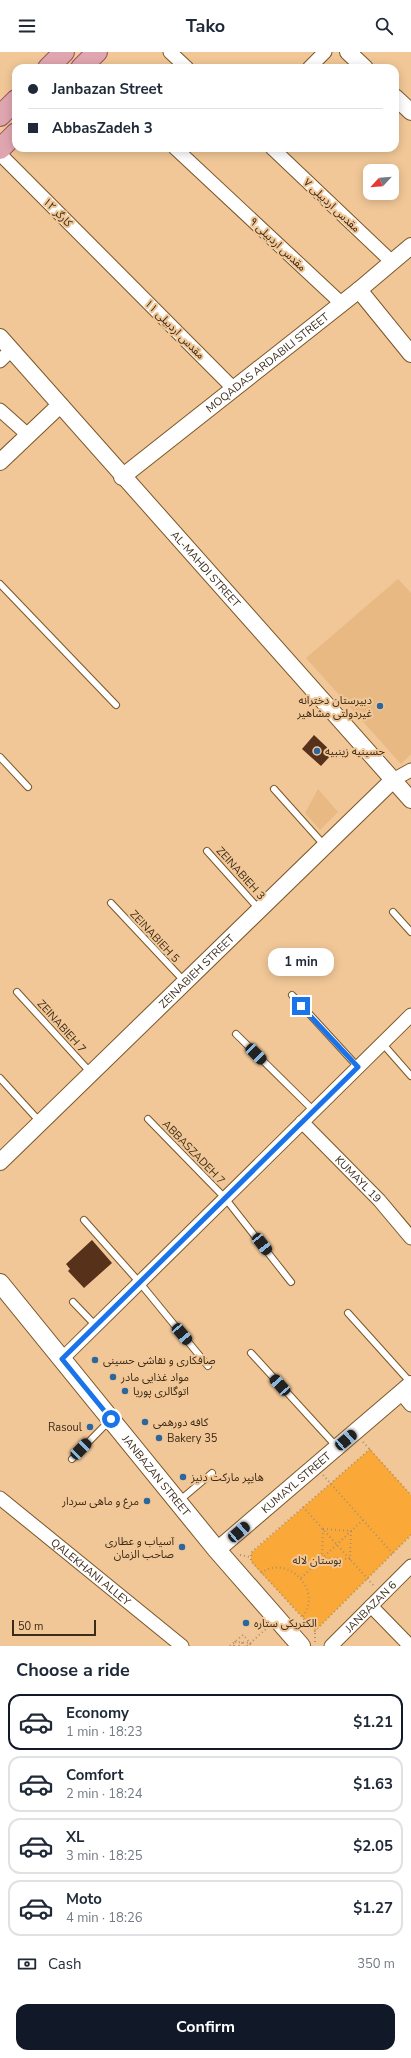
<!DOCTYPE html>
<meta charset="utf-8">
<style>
:root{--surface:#fff;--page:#f6f6f7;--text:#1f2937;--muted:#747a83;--line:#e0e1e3;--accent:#111827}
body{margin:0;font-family:"Nunito Sans","Noto Sans Arabic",sans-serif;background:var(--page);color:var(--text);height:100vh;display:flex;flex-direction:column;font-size:15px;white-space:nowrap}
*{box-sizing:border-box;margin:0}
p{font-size:13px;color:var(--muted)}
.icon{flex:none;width:22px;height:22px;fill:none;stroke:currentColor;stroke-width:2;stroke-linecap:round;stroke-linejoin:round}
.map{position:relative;height:1594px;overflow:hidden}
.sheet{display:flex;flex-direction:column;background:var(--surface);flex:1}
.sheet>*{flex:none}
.hud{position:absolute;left:12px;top:12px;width:387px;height:88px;border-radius:12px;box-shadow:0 2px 10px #0003;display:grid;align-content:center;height:88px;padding:0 16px;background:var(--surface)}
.needle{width:26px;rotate:244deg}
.tools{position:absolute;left:363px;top:112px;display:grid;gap:8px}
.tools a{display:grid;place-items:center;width:36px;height:36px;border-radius:8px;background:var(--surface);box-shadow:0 2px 10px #0003;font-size:20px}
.scale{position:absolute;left:12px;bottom:10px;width:84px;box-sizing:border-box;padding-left:4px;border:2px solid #3c2b18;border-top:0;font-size:11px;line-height:14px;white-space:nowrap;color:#3c2b18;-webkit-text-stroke:3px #f1c797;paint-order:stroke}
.end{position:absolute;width:18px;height:18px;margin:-9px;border:5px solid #1a73e8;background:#fff;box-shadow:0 0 0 2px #fff}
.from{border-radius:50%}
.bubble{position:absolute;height:28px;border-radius:12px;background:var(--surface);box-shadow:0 2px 10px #0003;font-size:13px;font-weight:700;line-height:28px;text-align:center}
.car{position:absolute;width:12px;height:24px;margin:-12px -6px;border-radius:5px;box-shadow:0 0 3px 1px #0007;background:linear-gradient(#222 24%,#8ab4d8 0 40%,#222 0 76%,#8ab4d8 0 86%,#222 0)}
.hud b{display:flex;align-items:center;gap:14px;height:38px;font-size:15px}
.hud b+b{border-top:1px solid var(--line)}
.hud i{width:10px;height:10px;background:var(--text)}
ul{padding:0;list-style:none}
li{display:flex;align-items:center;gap:12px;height:56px;margin:0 8px 6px;padding:0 8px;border:2px solid var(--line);border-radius:12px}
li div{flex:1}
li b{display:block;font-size:15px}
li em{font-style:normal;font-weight:700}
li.on{border-color:var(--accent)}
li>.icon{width:36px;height:36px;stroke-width:1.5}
h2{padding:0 16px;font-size:18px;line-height:48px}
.pay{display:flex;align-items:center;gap:10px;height:44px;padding:0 16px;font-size:15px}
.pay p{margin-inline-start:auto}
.primary-button{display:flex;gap:8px;margin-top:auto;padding:8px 16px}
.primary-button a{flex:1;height:46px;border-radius:12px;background:var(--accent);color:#fff;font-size:16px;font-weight:700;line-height:46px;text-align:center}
header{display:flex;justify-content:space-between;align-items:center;height:52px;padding:0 16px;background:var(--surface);font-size:18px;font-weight:700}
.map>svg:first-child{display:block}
.built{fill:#e8b983}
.green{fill:#faa939}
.building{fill:#58311b}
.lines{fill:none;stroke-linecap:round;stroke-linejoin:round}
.service-casing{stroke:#7b5628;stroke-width:8}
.minor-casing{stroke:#7b5628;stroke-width:15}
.tertiary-casing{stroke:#7b5628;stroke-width:18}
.secondary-casing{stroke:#7b5628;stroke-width:20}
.primary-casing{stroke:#995559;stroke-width:22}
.path{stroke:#af8e69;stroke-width:2;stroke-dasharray:1 3;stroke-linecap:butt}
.service{stroke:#fff;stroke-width:6}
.minor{stroke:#fff;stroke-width:13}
.tertiary{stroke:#fff;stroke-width:16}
.secondary{stroke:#fff;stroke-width:18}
.primary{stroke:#e0a6b0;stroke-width:20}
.route{stroke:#1a73e8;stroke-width:5}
.poi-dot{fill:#2b669d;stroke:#f1c797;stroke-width:1.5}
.labels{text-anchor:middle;stroke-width:4;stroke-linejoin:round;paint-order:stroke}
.street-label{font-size:11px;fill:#3c2b18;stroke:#f1c797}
.poi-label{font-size:11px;fill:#3c2b18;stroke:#f1c797;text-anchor:start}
.park-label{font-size:11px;fill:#453421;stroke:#f1c797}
</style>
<header><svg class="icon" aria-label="menu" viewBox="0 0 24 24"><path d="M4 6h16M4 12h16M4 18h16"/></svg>Tako<svg class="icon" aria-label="search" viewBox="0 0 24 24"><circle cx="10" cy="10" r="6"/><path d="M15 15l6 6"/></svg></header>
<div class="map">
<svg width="411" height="1594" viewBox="0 0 411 1594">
<rect width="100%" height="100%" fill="#f1c797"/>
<g class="built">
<path d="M398,527L411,541V702L401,712L306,606Z"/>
<path d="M318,737L338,760L320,778L305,761Z"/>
</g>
<path class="green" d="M370,1397L411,1443V1483L315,1579L253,1512L251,1509V1501Z"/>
<g class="building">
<path d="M314,683L333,701L321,714L302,697Z"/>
<path d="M92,1188L112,1211L84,1236L68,1219L70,1217L66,1212Z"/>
</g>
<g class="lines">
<defs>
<g id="service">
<path d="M0,532L116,653"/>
<path d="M0,705L28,735"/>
<path d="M274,737L325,794"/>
<path d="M207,799L259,857"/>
<path d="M111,851L185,930"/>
<path d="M393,860L411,880"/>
<path d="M17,940L91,1021"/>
<path d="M292,943L358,1015"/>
<path d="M236,982L314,1059"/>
<path d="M382,991L411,1024"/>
<path d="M0,1026L41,1071"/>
<path d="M148,1067L225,1146L291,1230"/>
<path d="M84,1168L140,1231L208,1314"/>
<path d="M73,1250L96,1274"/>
<path d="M348,1261L411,1331"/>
<path d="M251,1301L336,1394"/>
<path d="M72,1407L110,1368"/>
<path d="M179,1449L212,1421"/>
</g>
<g id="minor">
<path d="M170,0L187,16"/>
<path d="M309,16L325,0"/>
<path d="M175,96L342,252"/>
<path d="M272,96L392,210"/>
<path d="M0,102L234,337"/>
<path d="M0,309L11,298"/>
<path d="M0,358L28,383"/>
<path d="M393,728L411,718"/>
<path id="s1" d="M302,1070L379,1148L411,1186"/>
<path d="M62,1307L411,963"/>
<path d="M401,1341L411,1353"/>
<path id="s2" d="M0,1446L182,1594"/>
<path d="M371,1554L410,1594"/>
<path id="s3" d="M331,1594L411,1514"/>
</g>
<g id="tertiary">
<path d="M348,0L365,16"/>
<path d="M395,45L411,60"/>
<path d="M359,238L411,302"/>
<path id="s4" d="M0,285L411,748"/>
<path d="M0,410L60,353"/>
<path id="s5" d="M122,425L359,238L411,194"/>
<path id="s6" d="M0,1110L393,728"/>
<path id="s7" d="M217,1498L411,1332"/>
</g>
<g id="secondary">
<path id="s8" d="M0,1231L217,1498L301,1594"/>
</g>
<g id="primary">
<path d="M48,16L64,0"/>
<path d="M81,16L97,0"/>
<path d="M0,64L16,48"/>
<path d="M0,97L16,81"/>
</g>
</defs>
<use href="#service" class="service-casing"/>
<use href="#minor" class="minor-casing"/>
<use href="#tertiary" class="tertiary-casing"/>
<use href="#secondary" class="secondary-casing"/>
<use href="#primary" class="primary-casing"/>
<g class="path">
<path d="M363,1390L411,1443"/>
<path d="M370,1397L254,1498L251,1501V1509L315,1579L411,1483"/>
<path d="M323,1423L393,1502"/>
<path d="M303,1455L374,1534"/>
<path d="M323,1477L351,1479L350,1507L322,1506Z"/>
<path d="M240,1503L250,1505"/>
<path d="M261,1521C288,1501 324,1540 302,1565"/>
<path d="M301,1526L363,1468"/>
<path d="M315,1590V1579"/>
<path d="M230,1594L243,1583L253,1594"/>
<path d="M234,1594L235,1590L250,1591V1594"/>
<path d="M239,1594L242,1591L245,1594"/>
<path d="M247,1594L267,1576"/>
</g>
<use href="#service" class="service"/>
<use href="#minor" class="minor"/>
<use href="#tertiary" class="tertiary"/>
<use href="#secondary" class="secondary"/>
<use href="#primary" class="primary"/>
</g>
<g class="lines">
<path class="route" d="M111,1367L62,1307L358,1015L301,954"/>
</g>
<g class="poi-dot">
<circle cx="380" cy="654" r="4"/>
<circle cx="317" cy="699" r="4"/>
<circle cx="95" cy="1308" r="4"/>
<circle cx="113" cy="1325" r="4"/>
<circle cx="125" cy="1339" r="4"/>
<circle cx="145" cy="1370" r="4"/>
<circle cx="90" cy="1375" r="4"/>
<circle cx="159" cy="1386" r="4"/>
<circle cx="183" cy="1425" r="4"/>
<circle cx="147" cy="1449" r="4"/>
<circle cx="182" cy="1495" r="4"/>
<circle cx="246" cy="1571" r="4"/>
</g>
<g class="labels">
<g class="street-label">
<text transform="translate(332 153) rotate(43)" y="4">مقدس اردبیلی ۷</text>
<text transform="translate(58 160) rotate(45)" y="4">کارگر ۱۲</text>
<text transform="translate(278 192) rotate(43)" y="4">مقدس اردبیلی ۹</text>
<text transform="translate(175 277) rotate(45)" y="4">مقدس اردبیلی ۱۱</text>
<text dy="4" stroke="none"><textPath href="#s5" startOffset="185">MOQADAS ARDABILI STREET</textPath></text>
<text dy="4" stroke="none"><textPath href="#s4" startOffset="310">AL-MAHDI STREET</textPath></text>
<text transform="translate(241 821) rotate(48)" y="4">ZEINABIEH 3</text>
<text transform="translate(155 884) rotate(47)" y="4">ZEINABIEH 5</text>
<text dy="4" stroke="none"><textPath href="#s6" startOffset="274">ZEINABIEH STREET</textPath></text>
<text transform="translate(62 974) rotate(48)" y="4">ZEINABIEH 7</text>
<text transform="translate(194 1100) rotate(46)" y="4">ABBASZADEH 7</text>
<text dy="4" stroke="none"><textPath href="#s1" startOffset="80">KUMAYL 19</textPath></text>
<text dy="4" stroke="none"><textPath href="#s8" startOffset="248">JANBAZAN STREET</textPath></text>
<text dy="4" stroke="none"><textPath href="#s7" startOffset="104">KUMAYL STREET</textPath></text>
<text dy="4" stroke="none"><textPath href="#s2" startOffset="117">QALEKHANI ALLEY</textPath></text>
<text dy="4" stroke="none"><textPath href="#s3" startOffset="56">JANBAZAN 6</textPath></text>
</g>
<g class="poi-label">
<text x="372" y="652" text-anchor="end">دبیرستان دخترانه<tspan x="372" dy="13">غیردولتی مشاهیر</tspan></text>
<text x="325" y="703">حسینیه زینبیه</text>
<text x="103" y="1312">صافکاری و نقاشی حسینی</text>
<text x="121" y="1329">مواد غذایی مادر</text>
<text x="133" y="1343">اتوگالری پوریا</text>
<text x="153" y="1374">کافه دورهمی</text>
<text x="82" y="1379" text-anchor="end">Rasoul</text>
<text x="167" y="1390">Bakery 35</text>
<text x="191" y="1429">هایپر مارکت دنیز</text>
<text x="139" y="1453" text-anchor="end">مرغ و ماهی سردار</text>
<text x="174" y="1493" text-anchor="end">آسیاب و عطاری<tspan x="174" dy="13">صاحب الزمان</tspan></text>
<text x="254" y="1575">الکتریکی ستاره</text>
</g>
<g class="park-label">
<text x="317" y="1512">بوستان لاله</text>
</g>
</g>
</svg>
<div class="tools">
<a><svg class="needle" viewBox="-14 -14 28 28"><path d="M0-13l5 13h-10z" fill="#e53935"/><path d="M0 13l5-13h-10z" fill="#747a83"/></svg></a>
</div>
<div class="scale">50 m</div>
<i class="end from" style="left:111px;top:1367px"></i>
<i class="end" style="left:301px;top:954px"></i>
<div class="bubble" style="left:268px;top:896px;width:66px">1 min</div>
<i class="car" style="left:256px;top:1002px;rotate:135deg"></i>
<i class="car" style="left:262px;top:1192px;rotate:142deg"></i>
<i class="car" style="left:182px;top:1282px;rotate:140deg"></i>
<i class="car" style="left:280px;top:1333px;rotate:318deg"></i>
<i class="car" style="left:346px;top:1388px;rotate:49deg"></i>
<i class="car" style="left:81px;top:1397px;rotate:44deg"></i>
<i class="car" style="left:239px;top:1480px;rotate:49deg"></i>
<div class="hud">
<b><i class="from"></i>Janbazan Street</b>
<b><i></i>AbbasZadeh 3</b>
</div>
</div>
<section class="sheet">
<h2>Choose a ride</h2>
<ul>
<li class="on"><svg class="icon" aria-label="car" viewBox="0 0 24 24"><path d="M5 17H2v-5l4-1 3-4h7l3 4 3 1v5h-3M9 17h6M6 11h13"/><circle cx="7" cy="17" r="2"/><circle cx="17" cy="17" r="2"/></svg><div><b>Economy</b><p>1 min · 18:23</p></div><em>$1.21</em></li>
<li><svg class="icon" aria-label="car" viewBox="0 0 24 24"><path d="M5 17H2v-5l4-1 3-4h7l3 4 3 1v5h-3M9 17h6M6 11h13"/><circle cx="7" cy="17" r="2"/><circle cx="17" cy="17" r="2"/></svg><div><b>Comfort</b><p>2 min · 18:24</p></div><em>$1.63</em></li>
<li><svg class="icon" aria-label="car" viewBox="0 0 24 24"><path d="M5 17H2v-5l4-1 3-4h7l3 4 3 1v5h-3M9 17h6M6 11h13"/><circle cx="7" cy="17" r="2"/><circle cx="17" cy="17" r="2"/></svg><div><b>XL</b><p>3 min · 18:25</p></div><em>$2.05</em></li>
<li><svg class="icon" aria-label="car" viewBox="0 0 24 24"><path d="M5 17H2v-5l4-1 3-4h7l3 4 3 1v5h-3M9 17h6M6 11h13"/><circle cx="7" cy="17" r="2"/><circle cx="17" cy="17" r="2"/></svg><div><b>Moto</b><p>4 min · 18:26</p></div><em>$1.27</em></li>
</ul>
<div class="pay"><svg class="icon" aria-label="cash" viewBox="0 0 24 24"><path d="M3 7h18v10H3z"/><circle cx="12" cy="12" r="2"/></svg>Cash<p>350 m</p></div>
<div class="primary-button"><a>Confirm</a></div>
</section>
